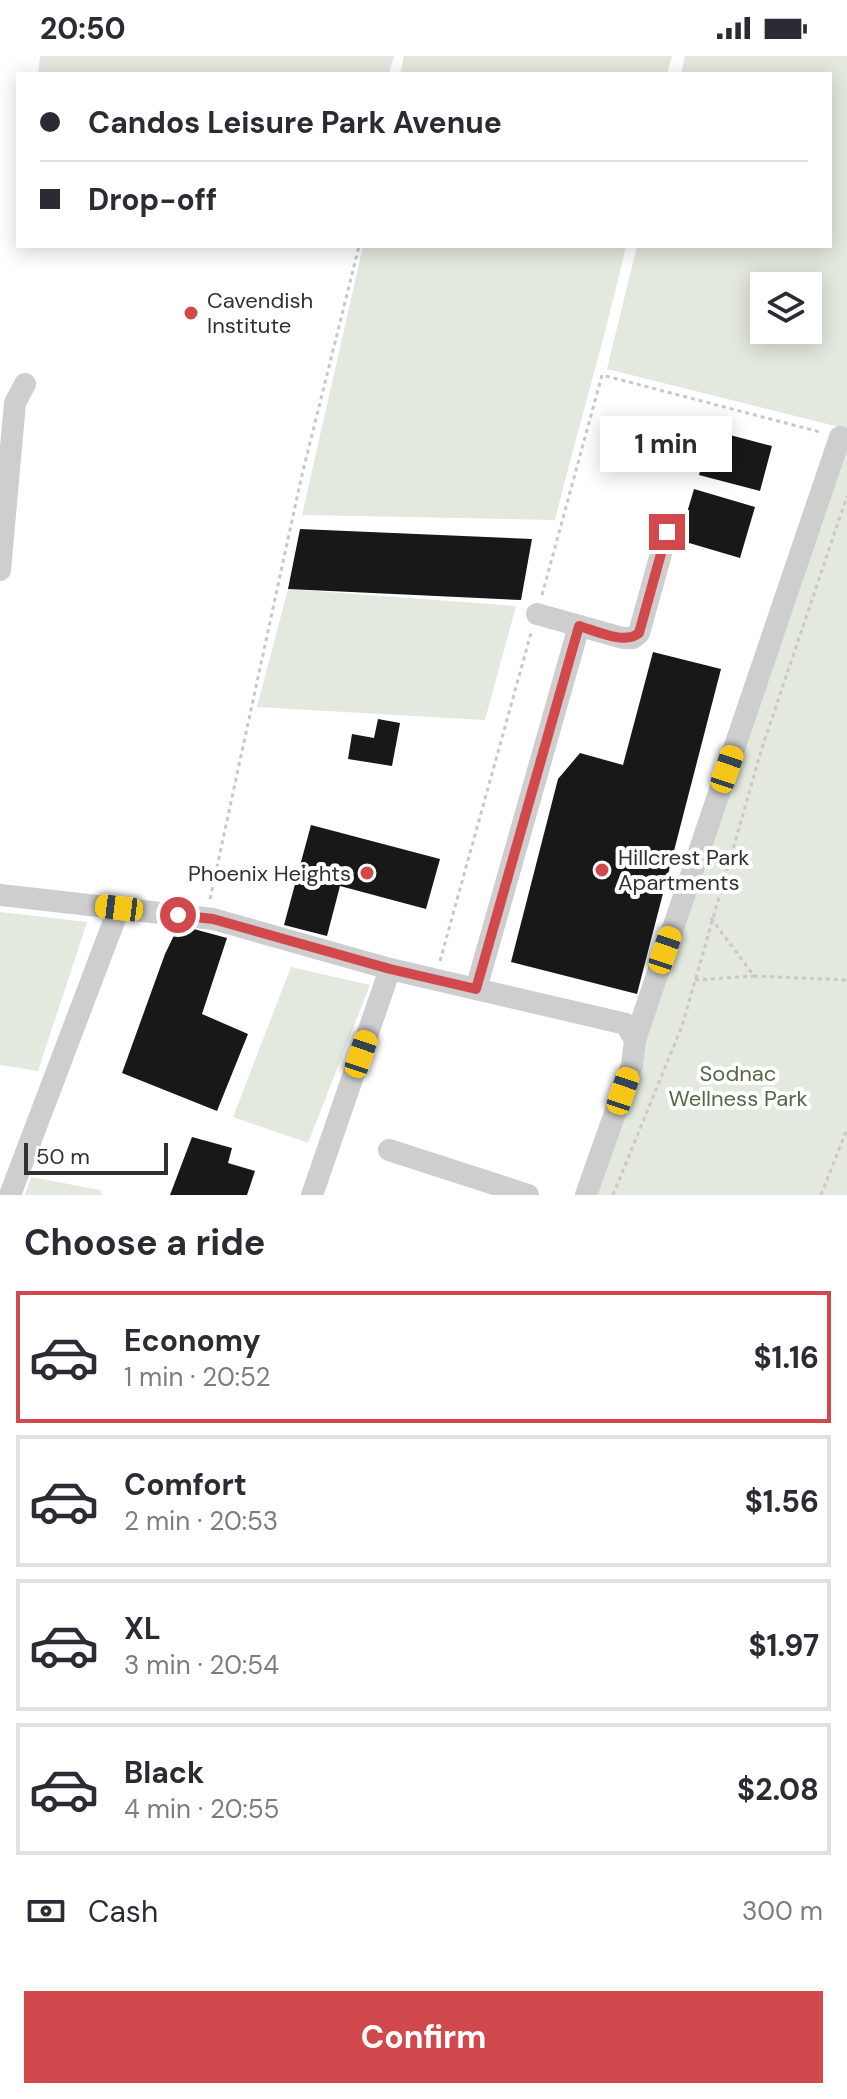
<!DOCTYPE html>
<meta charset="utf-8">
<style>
:root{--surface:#fff;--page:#f7f7f7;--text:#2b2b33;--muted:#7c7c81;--line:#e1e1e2;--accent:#d2494d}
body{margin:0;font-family:"DM Sans",sans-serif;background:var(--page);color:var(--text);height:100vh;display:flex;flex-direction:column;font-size:30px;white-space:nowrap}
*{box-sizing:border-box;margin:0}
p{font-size:26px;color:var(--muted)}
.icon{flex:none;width:44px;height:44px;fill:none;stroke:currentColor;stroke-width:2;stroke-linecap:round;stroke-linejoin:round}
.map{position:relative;height:1139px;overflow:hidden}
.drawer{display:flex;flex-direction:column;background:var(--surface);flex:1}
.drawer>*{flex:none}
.top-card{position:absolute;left:16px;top:16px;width:816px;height:176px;border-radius:0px;box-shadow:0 4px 20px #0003;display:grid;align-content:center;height:176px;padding:0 24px;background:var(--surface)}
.tools{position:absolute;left:750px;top:216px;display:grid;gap:16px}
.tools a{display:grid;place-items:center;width:72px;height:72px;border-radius:0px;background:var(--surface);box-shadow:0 4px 20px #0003;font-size:40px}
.scale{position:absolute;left:24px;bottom:20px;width:144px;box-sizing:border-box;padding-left:8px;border:4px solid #313131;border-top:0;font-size:22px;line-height:28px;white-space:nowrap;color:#313131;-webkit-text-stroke:6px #fff;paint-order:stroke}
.end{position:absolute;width:36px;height:36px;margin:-18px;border:10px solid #d2494d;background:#fff;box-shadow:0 0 0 4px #fff}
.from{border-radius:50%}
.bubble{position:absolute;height:56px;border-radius:0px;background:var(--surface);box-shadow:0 4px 20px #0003;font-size:26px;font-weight:700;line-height:56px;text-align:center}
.car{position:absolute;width:24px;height:48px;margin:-24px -12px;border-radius:10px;box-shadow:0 0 6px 2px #0007;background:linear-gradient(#f5c518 24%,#345 0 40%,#f5c518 0 76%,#345 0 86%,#f5c518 0)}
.top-card b{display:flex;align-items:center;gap:28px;height:76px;font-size:30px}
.top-card b+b{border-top:2px solid var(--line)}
.top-card i{width:20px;height:20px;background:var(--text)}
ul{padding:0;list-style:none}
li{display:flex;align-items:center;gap:24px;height:132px;margin:0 16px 12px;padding:0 8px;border:4px solid var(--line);border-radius:0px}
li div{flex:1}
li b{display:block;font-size:30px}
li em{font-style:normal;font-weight:700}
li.active{border-color:var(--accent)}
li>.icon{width:72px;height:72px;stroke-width:1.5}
h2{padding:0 24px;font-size:36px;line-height:96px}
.pay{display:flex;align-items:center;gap:20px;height:88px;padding:0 24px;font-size:30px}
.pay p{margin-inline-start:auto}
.cta{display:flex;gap:16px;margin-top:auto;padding:16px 24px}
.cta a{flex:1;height:92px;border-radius:0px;background:var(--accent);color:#fff;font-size:32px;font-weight:700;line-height:92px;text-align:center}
.status{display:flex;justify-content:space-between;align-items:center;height:56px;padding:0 40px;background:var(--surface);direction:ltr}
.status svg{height:22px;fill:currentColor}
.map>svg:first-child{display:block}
.green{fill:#e3e9de;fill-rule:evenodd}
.building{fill:#181818}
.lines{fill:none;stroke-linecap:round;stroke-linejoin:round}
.path{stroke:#c8c8c8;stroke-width:3;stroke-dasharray:4 4;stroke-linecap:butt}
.minor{stroke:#cecece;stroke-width:22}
.route{stroke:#d2494d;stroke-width:10}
.poi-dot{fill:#d2494d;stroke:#fff;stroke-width:3}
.labels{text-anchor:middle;stroke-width:8;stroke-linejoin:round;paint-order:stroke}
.poi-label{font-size:22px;fill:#313131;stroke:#fff;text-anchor:start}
.park-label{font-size:22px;fill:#536843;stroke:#fff}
</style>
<div class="status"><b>20:50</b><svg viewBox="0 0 49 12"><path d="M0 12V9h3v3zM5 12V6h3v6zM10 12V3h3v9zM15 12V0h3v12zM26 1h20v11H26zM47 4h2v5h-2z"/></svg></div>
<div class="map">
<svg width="847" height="1139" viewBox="0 0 847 1139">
<rect width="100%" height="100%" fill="#fff"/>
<g class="green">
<path d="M40,0H394L389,18H38Z"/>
<path d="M404,0H672L667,18H400Z"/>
<path d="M685,0H847V373L607,313L637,190H830V18H681ZM764,230H808V274H764Z"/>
<path d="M363,190H626C605,282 578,372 555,464L302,459Z"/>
<path d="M847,386V1139H588Z"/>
<path d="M288,533L516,550L485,664L257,651Z"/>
<path d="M0,856L87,866L38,1015L0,1009Z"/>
<path d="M291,911L370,929L308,1087L233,1061Z"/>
<path d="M31,1121L100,1134L102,1139H25Z"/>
</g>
<g class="building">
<path d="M711,374L772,390L760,435L699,419Z"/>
<path d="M694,433L755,451L740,502L679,484Z"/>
<path d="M300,473L532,483L521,544L288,533Z"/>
<path d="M653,596L721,613L637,938L511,906L558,723L580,697L623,709Z"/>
<path d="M378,663L400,667L392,710L348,703L352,678L374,682Z"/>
<path d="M311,769L440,803L426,853L340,830L327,880L284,869Z"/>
<path d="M179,869L227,882L202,958L248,978L217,1055L122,1017L165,898Z"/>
<path d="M192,1081L232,1092L228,1107L255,1115L247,1139H170Z"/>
</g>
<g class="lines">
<g class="path">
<path d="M542,539L602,319L820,376"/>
<path d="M210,843L301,423L359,190"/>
<path d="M711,862L754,920L847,924"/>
<path d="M440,905L531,577"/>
<path d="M695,924L754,920"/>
<path d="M613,1139L682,970L762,692L847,440"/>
<path d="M821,1139L847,1073"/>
</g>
<g class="minor">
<path d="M0,514L15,347L25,328"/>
<path d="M537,558L623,582H633L639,577L667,476"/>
<path d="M0,839L213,863L390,913L626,968L635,984L632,1009L586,1139"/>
<path d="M476,933L579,570"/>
<path d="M635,984L840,381"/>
<path d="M389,1094L528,1139"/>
<path d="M10,1139L119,852"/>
<path d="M312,1139L390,913"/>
</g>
</g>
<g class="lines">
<path class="route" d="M178,859L213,863L390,913L476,933L579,570C596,575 625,589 639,577L667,476"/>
</g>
<g class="poi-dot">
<circle cx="191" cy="257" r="8"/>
<circle cx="602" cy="814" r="8"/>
<circle cx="367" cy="817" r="8"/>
</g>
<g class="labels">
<g class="poi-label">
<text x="207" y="252">Cavendish<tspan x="207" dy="25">Institute</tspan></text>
<text x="618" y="809">Hillcrest Park<tspan x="618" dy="25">Apartments</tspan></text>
<text x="351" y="825" text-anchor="end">Phoenix Heights</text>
</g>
<g class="park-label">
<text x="738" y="1025">Sodnac<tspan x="738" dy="25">Wellness Park</tspan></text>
</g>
</g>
</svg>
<div class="tools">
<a><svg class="icon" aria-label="layers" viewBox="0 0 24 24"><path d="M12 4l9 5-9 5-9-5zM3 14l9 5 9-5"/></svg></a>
</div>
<div class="scale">50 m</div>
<i class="end from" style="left:178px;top:859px"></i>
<i class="end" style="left:667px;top:476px"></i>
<div class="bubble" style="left:600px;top:360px;width:132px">1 min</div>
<i class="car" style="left:727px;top:713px;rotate:19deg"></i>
<i class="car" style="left:119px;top:852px;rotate:277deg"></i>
<i class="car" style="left:665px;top:894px;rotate:19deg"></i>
<i class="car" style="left:361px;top:998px;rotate:19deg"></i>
<i class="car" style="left:623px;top:1035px;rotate:19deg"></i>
<div class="top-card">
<b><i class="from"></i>Candos Leisure Park Avenue</b>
<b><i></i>Drop-off</b>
</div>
</div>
<section class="drawer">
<h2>Choose a ride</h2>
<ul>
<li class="active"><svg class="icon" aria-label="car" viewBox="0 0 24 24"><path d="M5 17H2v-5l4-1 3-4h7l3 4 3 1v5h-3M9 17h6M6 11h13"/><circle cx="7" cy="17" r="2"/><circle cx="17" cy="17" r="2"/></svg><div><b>Economy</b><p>1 min · 20:52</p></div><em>$1.16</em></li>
<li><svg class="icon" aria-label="car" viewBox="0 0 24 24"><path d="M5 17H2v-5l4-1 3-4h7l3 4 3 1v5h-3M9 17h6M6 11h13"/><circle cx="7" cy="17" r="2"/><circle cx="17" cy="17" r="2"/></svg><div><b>Comfort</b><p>2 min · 20:53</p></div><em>$1.56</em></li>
<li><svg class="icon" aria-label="car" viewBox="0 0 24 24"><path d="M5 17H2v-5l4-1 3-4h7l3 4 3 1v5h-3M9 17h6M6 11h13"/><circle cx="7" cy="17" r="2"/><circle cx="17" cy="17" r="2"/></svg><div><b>XL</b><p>3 min · 20:54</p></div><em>$1.97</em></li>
<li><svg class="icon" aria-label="car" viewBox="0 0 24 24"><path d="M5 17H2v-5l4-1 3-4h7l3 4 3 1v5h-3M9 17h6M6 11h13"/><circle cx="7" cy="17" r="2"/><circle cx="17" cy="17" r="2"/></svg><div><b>Black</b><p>4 min · 20:55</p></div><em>$2.08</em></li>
</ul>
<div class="pay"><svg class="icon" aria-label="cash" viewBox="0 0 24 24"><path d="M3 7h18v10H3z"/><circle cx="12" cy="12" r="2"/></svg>Cash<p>300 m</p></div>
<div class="cta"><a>Confirm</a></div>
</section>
